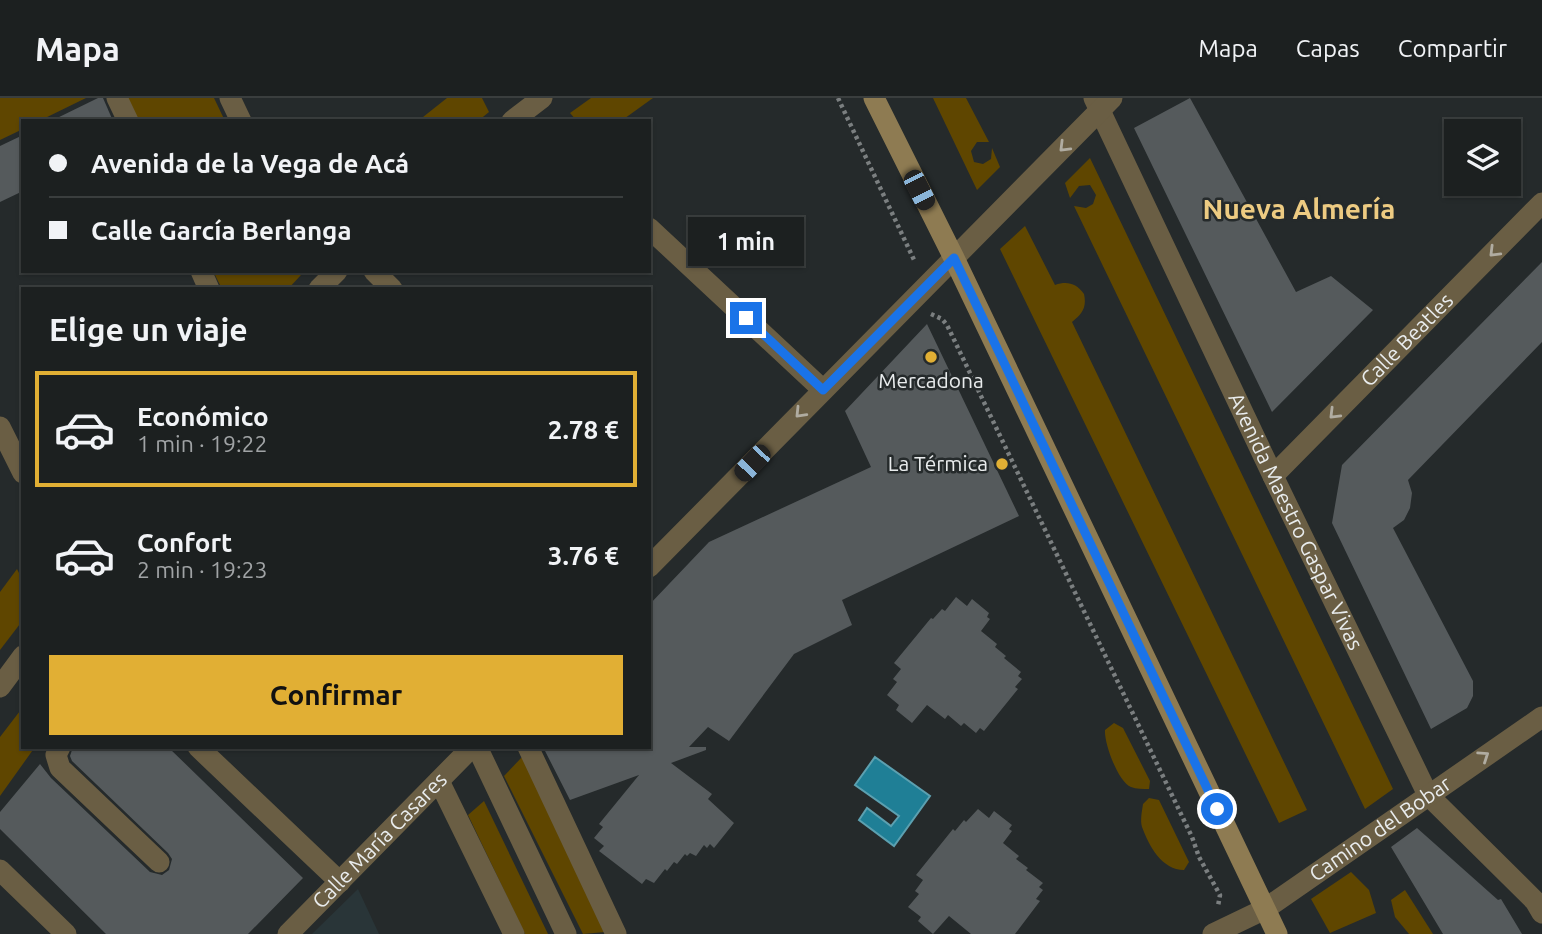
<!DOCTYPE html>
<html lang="es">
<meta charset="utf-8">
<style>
:root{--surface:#1c2020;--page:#292d2d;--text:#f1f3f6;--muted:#a0a3a5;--line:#3a3e3e;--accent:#e1af34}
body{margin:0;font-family:Ubuntu,sans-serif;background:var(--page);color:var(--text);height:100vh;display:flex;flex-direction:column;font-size:26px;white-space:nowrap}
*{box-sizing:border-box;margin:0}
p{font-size:23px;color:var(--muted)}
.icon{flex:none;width:38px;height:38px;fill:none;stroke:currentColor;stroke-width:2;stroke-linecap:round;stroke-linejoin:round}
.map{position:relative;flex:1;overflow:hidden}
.sheet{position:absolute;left:21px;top:189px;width:630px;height:462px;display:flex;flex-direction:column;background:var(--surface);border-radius:0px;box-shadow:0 2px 5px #0004,0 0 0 2px var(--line)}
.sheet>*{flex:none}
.banner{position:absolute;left:21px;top:21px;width:630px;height:154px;border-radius:0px;box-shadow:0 2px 5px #0004,0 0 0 2px var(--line);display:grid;align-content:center;height:154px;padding:0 28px;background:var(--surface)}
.controls{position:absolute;left:1444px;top:21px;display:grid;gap:14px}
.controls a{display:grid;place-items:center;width:77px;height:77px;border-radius:0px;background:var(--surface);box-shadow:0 2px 5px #0004,0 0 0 2px var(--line);font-size:35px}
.end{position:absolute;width:32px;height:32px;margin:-16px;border:9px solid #1a73e8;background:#fff;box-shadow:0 0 0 4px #fff}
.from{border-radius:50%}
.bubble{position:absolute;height:49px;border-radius:0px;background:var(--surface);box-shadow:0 2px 5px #0004,0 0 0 2px var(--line);font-size:23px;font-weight:700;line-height:49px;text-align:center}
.car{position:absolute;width:21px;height:42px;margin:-21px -10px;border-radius:9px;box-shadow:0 0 5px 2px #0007;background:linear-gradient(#222 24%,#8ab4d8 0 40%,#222 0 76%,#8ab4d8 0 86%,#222 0)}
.banner b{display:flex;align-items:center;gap:24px;height:66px;font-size:26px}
.banner b+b{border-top:2px solid var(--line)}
.banner i{width:18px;height:18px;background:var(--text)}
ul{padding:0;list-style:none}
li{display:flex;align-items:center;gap:21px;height:116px;margin:0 14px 10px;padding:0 14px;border:4px solid transparent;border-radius:0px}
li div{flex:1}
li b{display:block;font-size:26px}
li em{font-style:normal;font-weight:700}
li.current{border-color:var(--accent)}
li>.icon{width:63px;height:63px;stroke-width:1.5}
h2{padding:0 28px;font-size:32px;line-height:84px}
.button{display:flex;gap:14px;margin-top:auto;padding:14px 28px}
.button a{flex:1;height:80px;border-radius:0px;background:var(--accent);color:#111;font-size:28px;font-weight:700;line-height:80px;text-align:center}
header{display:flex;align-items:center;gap:42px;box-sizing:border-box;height:98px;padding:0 35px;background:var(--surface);border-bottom:2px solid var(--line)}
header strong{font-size:33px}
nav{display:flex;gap:38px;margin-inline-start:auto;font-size:24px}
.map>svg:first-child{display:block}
.built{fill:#293538}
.green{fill:#5f4600}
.water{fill:#1f7f96;stroke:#5ca0b0;stroke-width:2}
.building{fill:#555a5c}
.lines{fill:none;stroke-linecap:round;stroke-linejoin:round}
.path{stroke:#7b7f80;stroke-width:4.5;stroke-dasharray:3.5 3.5;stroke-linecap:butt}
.street{stroke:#6a5e44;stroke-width:21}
.secondary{stroke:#8e7b52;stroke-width:21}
.oneway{stroke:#b0aca1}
.route{stroke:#1a73e8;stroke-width:9}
.poi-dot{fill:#e1af34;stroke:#252a2b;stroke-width:2.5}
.labels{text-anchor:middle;stroke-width:5;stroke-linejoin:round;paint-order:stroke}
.street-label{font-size:21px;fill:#e9eced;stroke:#252a2b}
.poi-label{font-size:21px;fill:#e9eced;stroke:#252a2b}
.district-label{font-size:28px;font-weight:bold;fill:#edcb82;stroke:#252a2b}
</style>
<header>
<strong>Mapa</strong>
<nav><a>Mapa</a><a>Capas</a><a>Compartir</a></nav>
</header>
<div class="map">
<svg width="1542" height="836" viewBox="0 0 1542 836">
<rect width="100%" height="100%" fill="#252a2b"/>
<path class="built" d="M358,791L379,836H312Z"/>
<g class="green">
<path d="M0,0H86L39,23H23V31L0,42Z"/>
<path d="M127,0H214L225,23H138Z"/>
<path d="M447,0H482L489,14L478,23H418Z"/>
<path d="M591,0H653L621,23H577L570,15Z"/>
<path d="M933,0H966L989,44H977L971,53L974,64L983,66L991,61L992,50L1000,69L977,92Z"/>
<path d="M1090,60L1393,691L1365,711L1074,108L1086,110L1093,106L1096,97L1090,87L1079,88L1070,100L1065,85Z"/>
<path d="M1025,128L1055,187C1067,183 1076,185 1084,196C1087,210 1082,216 1072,224L1307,712L1279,725L1000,151Z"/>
<path d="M213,173H299L301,177L288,191H222Z"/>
<path d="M17,471L23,483V522L0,552V494Z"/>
<path d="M23,609V649H35L0,698V639Z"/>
<path d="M1114,625L1123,630L1150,683L1149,691C1143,691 1136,691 1131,689C1118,684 1104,645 1105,632Z"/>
<path d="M523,658L605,834L583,836L504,678Z"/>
<path d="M1149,700L1159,702L1189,764L1184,772C1162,772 1149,748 1142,729C1140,722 1142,713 1143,706Z"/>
<path d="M484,703L548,836H525L468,717Z"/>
<path d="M1351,774L1369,792L1376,815L1330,835L1311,801Z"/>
<path d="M1405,792L1433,836H1409L1395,819L1391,802Z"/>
</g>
<path class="water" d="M875,659L930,698L894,748L859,722L867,710L891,728L899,718L855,687Z"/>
<g class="building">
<path d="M98,0H103L113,23H51Z"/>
<path d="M1190,0L1296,194L1331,178L1373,212L1272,314L1134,30Z"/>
<path d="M23,37V93L0,104V48Z"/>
<path d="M1542,164V244L1408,382L1412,395L1410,410L1404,422L1393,430L1473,583V598L1467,610L1431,631L1332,425L1342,367Z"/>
<path d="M927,226L1019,418L842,502L852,527L794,556L729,643L708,629L689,649H706V652L671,665L712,696L708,701L734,725L714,750L710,746L707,750L704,747L696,758L690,755L687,758L685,756L677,766L674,764L667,773L665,771L654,785L646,781L642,786L599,753L604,748L594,740L603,729L599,726L639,677L570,702L543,649H649V507L709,444L871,369L845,313Z"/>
<path d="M956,499L967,508L972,501L989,515L987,519L990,521L981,533L997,546L995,549L1006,558L1004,560L1021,574L1018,578L1022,581L1015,589L1018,591L984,633L980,630L976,635L964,625L961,628L948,617L945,621L927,607L912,625L896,612L899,607L887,597L897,584L893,581L901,571L894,565L931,520L933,521L942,511L945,513Z"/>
<path d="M73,649H168L303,780L248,836H106L0,731V714L40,666L51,680L150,774L162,777L169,772L172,761L168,755L72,663L70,658Z"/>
<path d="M978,711L989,720L994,713L1012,727L1009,731L1012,733L1003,745L1019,758L1016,761L1028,770L1026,772L1043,785L1039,789L1043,792L1036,801L1040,803L1015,836H971L949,818L933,836L918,823L921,819L908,809L919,796L915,793L923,782L916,777L953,731L955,733L964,722L966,724Z"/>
<path d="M1417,730L1498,802L1501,801L1522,836H1443L1391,749Z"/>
</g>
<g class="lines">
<g class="path">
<path d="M838,0L915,164"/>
<path d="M931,216L942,221L947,227L1192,739L1199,759L1220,797L1218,808"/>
</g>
<g class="street">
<path d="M117,0L128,23"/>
<path d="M230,0L241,23"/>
<path id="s1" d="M1094,0L1273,378L1428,697L1535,803L1542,815"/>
<path d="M512,23L542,0"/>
<path d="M649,130L823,292"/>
<path d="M201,173L209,191"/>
<path d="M374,173L392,191"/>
<path d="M319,191L337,173"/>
<path d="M0,329L23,375"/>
<path id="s2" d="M1273,378L1542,105"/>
<path d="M649,469L1112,0"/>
<path d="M0,589L23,558"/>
<path d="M60,649L56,657L60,670L159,764"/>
<path d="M198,649L340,784"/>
<path d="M477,649L566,836"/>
<path d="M528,649L616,836"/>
<path d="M439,683L514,836"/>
<path d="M0,772L66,836"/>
<path id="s3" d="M288,836L472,649"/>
<path id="s4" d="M1213,836L1265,811L1542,619"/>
</g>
<path class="secondary" d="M874,0L954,160L1277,836"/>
</g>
<defs><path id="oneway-chevron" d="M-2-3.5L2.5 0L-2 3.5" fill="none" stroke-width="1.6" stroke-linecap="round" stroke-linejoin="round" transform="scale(1.75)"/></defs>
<g class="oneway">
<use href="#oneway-chevron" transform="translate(1064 49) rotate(135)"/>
<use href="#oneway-chevron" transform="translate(1494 154) rotate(135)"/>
<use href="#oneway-chevron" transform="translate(800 315) rotate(134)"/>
<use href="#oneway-chevron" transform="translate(1334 316) rotate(135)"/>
<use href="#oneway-chevron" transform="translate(1484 658) rotate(-34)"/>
</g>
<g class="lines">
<path class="route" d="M746,220L823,292L954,160L1217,711"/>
</g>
<g class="poi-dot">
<circle cx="931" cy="259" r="7"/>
<circle cx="1002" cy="366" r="7"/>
</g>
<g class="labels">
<g class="street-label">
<text dy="7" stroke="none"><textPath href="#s2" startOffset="191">Calle Beatles</textPath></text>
<text dy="7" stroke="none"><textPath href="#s1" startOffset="469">Avenida Maestro Gaspar Vivas</textPath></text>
<text dy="7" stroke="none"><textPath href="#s4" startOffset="198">Camino del Bobar</textPath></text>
<text dy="7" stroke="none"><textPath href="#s3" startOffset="131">Calle María Casares</textPath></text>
</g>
<g class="poi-label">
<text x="931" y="290">Mercadona</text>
<text x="988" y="373" text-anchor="end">La Térmica</text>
</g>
<g class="district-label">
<text x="1299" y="121">Nueva Almería</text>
</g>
</g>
</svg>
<div class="controls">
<a><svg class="icon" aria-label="layers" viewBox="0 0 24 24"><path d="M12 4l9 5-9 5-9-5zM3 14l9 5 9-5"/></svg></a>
</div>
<i class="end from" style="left:1217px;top:711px"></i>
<i class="end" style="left:746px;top:220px"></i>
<div class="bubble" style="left:688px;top:119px;width:116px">1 min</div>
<i class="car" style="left:919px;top:92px;rotate:153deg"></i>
<i class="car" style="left:752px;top:365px;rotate:224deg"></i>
<div class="banner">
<b><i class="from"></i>Avenida de la Vega de Acá</b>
<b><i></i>Calle García Berlanga</b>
</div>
<section class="sheet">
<h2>Elige un viaje</h2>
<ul>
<li class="current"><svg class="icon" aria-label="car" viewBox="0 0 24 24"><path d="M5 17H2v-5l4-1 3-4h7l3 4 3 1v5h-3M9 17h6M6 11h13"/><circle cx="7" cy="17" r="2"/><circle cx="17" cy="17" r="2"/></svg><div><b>Económico</b><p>1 min · 19:22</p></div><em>2.78 €</em></li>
<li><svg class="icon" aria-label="car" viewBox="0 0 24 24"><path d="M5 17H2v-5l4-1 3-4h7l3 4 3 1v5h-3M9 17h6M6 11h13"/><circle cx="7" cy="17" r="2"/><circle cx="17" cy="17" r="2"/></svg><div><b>Confort</b><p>2 min · 19:23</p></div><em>3.76 €</em></li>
</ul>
<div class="button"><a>Confirmar</a></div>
</section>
</div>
